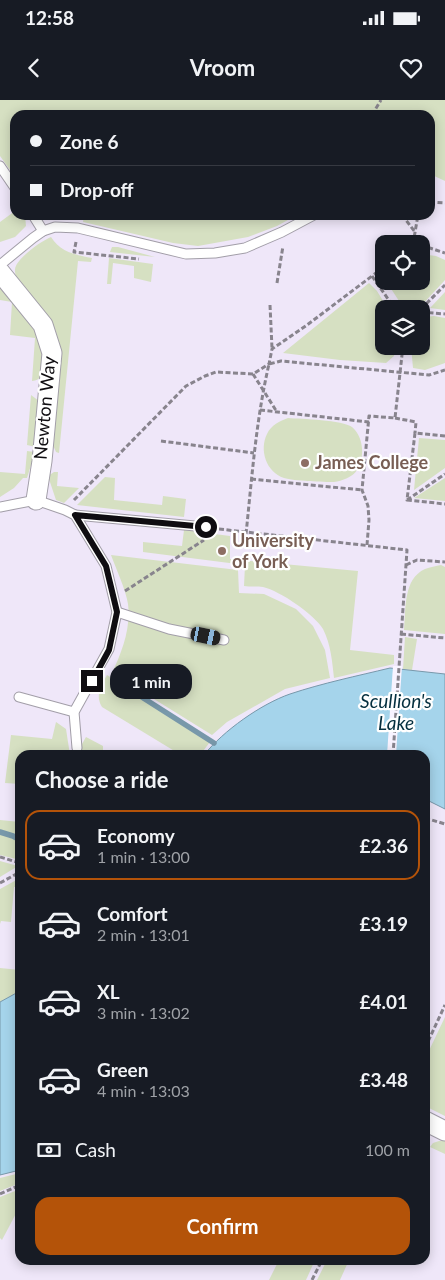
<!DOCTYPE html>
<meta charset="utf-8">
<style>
:root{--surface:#171b24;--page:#20242c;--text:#f1f3f6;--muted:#9ea1a6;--line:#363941;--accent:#b45309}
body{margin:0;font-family:Lato,sans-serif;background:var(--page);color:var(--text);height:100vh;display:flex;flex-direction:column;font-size:19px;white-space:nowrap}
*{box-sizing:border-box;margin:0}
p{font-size:16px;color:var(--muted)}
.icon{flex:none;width:28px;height:28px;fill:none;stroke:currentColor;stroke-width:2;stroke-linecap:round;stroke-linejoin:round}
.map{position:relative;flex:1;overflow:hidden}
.sheet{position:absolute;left:15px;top:650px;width:415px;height:515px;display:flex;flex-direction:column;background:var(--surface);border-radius:15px;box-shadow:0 2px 12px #0003}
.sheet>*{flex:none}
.guide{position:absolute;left:10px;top:10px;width:425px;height:110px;border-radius:15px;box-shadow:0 2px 12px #0003;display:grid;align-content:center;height:110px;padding:0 20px;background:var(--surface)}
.fabs{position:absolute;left:375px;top:135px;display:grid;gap:10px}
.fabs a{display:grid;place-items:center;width:55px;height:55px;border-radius:10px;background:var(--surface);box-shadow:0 2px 12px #0003;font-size:25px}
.end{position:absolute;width:22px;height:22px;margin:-11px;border:6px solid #0f0d11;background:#fff;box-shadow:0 0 0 2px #fff}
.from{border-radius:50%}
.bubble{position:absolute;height:35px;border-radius:15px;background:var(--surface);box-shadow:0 2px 12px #0003;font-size:16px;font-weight:700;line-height:35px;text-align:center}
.car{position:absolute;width:15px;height:30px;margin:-15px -8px;border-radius:6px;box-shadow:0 0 4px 1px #0007;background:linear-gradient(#222 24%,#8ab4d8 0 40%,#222 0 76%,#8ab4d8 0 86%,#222 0)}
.guide b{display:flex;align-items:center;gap:18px;height:48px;font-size:19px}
.guide b+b{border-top:1px solid var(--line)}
.guide i{width:12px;height:12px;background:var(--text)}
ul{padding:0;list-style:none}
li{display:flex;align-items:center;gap:15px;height:70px;margin:0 10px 8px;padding:0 10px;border:2px solid transparent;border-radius:15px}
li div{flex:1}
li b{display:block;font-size:19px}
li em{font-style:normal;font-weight:700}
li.on{border-color:var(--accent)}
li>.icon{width:45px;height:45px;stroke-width:1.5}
h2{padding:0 20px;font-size:22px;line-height:60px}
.pay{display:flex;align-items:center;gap:12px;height:55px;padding:0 20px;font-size:19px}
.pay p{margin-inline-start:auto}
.action{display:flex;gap:10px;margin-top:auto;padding:10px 20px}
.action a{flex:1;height:58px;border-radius:15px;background:var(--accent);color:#fff;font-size:20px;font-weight:700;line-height:58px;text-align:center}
.status{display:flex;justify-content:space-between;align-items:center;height:35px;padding:0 25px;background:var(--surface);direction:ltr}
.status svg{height:14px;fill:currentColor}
header{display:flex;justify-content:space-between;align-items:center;height:65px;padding:0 20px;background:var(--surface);font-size:22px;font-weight:700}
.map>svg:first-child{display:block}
.built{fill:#efe7f9;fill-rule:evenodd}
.green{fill:#d6e0c2}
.water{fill:#a5d4eb;stroke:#7898aa}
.pier{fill:#f8f3ff}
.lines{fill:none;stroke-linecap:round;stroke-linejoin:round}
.stream{stroke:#7898aa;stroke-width:5.5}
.service-casing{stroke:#a29ea8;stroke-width:11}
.minor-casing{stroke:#a29ea8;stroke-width:21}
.path{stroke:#88848d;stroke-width:3;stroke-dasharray:5 2.5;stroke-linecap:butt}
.service{stroke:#fff;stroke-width:9}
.minor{stroke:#fff;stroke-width:19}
.route{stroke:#0f0d11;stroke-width:6}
.education-dot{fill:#8d6e63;stroke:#fff;stroke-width:2}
.labels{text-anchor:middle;stroke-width:4.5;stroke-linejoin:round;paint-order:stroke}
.street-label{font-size:18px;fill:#0f0d11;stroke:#fff}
.education-label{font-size:18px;font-weight:bold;fill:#785e54;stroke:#fff;text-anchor:start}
.water-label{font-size:19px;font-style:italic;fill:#042f3f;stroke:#fff}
</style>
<div class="status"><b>12:58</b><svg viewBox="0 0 49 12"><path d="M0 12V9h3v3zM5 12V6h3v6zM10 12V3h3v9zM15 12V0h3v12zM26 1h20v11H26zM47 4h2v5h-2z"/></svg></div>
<header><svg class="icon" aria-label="back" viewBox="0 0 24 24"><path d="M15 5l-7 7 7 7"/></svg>Vroom<svg class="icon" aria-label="heart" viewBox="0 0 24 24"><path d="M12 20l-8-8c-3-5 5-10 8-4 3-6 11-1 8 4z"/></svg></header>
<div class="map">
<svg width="445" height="1180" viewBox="0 0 445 1180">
<rect width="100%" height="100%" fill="#f8f3ff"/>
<path class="built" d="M0,0H445V1180H0ZM15,15H430V115H15ZM384,144H421V181H384ZM384,209H421V246H384ZM20,655H425V1160H20Z"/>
<g class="green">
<path d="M0,0H445V81L430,74V15H15V77L0,56Z"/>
<path d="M15,111V115H25L26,126L15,137L0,142V122Z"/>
<path d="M64,115H297L277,126L248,137L198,146L173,143L83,122L84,116Z"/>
<path d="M51,137C60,152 76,155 92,158L91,162L78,161L59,353L56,352L53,345C55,319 66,246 53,225C45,210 13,186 15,169C16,159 41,141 51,137Z"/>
<path d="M112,147H118L155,157L110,152Z"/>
<path d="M421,154L436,156L445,160V180L421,206C415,200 408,200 401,204L386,181H421Z"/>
<path d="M109,158L153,164L151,182L134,178V166L113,163L111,184H107Z"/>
<path d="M369,183L377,191L388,209H384V246H396L394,256L386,263L340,260L283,253Z"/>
<path d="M0,185C19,208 49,235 43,268C41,276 41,280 32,281L35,238L10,235L12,202L0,200Z"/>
<path d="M445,192V210L430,208Z"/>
<path d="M434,216L445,218V263L425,270L413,268L411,246H421V224L425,217Z"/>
<path d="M31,295L39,301L36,347L27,345Z"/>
<path d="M288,318C301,319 343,320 352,327C364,337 365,358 357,370C353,377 342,381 334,382C324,382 294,381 284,378C266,372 259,350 267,334C271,325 280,321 288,318Z"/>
<path d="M419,338L445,340V368L414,390Z"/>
<path d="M27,351L35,352L27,378H23L14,388L0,397V372L25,374Z"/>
<path d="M54,372H58L57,386L79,388L64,403L56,400L48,376Z"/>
<path d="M105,377L115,378L114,400L162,405L163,396L186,399L184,417L77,405Z"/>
<path d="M445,378V401L414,398Z"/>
<path d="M184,430L230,436V459L358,471L350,550L394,555V564L334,578C332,561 331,545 323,529C314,514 280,491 263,487C257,486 250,487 244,486L245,465L143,452V442L182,446Z"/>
<path d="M111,455L238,470L239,493L264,494L296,509L313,526L325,550L330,578L285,589L227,622L212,635L112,573C122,552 131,528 128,504C126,490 116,469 111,455Z"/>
<path d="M441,465L445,467V534L404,530C406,509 403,479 425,469C430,467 436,466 441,465Z"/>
<path d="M405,537L417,539L412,570L403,569Z"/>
<path d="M107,575L210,642L200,655H181L102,607C95,595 101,586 107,575Z"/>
<path d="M56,622L66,629L70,655H20V684L5,683L11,635L52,639Z"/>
<path d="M86,637L103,646V651L107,655H81L82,644Z"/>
<path d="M0,720L20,722V760L0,755Z"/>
<path d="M0,761L18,766L0,777Z"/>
<path d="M20,778V787H14L11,822L1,821L0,824V789Z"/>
<path d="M0,868L20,870V891L0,902Z"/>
<path d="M445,917V1016L425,1006V959Z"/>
<path d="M439,1041H445V1054L430,1047L433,1043Z"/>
<path d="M20,1073V1083L0,1091V1078Z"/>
<path d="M20,1089V1106L2,1140L0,1138V1097Z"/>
<path d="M279,1160H315L306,1180H269Z"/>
<path d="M327,1160H349L340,1180H317Z"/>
</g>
<g class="water">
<path d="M390,568L445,574V709L425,699V655H204C223,631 261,604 290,594C323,583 357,576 390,568Z"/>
<path d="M20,891V1070L0,1075V902Z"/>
</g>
<path class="pier" d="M393,566H402L396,655H387Z"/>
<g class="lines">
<g class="stream">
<path d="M115,580L214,643"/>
<path d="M0,732L13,736L20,740"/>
</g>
<defs>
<g id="service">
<path d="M0,66L15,88"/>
<path d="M33,115L43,131"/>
<path d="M0,165L33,138L43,131L55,127L78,128L186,154L215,153L245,148L282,132L314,115"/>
<path d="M0,407L36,400L65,410L75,415L106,466L117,512L109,549L74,612L77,648"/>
<path d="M75,415L206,427"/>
<path d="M117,512L169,529L224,540"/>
<path d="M19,597L74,612"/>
</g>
<g id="minor">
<path d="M0,172L43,225L52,253L42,361L36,400"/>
<path d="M425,1021L445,1031"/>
</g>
</defs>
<use href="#service" class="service-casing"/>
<use href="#minor" class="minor-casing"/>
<g class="path">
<path d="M372,15L381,0"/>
<path d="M430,102L445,103"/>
<path d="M402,115L415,132"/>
<path d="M76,142L74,152L139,159"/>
<path d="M413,144L418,115"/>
<path d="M421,145L445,153"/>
<path d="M384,167L372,176L395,209"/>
<path d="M277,183L283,146"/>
<path d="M270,205L272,248"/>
<path d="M421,209L445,185"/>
<path d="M421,212L445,214"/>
<path d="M253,274L277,312"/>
<path d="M260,310L369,322"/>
<path d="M395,318L416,322L415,333"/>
<path d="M445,336L415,333L407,400L445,404"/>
<path d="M161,341L254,353"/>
<path d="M251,379L362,390"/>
<path d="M74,400L186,286L205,276L216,272L253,274L269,264L272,249L307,225L372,176"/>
<path d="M407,400L445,374"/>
<path d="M219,429L407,450L393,655"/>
<path d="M246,434C252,377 256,320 269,264L281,261L429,275L445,270"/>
<path d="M367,445L369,420L368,406L362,390L369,316L395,318L403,246"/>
<path d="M406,465L417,460L445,462"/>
<path d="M125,491L204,440"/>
<path d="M401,534L445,538"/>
<path d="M425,718L445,724"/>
<path d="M0,757L20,763"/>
<path d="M0,783L20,772"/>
<path d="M425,948L445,905"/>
<path d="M18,1086L20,1095"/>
<path d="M0,1094L20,1085"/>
<path d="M312,1180L322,1160"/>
</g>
<use href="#service" class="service"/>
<use href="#minor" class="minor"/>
</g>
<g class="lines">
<path class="route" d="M92,581L109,550L117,512L106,466L75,415L206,427"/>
</g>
<g class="education-dot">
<circle cx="305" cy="363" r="5"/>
<circle cx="222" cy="451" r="5"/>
</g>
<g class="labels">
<g class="street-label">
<text transform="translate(45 308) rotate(-85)" y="6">Newton Way</text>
</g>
<g class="education-label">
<text x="315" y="369">James College</text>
<text x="232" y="447">University<tspan x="232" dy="21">of York</tspan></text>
</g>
<g class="water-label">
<text x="396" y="608">Scullion's<tspan x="396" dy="22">Lake</tspan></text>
</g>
</g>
</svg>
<div class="fabs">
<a><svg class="icon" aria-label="locate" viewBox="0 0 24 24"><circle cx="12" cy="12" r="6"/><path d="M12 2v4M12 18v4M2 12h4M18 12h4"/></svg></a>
<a><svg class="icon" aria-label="layers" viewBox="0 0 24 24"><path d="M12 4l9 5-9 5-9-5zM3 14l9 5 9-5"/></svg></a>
</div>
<i class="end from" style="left:206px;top:427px"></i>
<i class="end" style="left:92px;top:581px"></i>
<div class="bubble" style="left:110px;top:564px;width:82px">1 min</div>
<i class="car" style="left:206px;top:536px;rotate:102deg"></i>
<div class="guide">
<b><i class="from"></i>Zone 6</b>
<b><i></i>Drop-off</b>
</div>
<section class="sheet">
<h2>Choose a ride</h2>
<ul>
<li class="on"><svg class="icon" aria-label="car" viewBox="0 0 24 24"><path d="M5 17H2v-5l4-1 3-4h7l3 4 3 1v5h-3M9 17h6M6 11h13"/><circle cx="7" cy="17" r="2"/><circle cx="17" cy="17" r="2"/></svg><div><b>Economy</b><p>1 min · 13:00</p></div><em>£2.36</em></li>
<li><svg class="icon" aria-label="car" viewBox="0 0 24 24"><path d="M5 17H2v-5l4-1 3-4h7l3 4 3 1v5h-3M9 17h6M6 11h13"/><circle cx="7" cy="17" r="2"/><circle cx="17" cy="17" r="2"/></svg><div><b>Comfort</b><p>2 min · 13:01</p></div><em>£3.19</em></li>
<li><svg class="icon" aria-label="car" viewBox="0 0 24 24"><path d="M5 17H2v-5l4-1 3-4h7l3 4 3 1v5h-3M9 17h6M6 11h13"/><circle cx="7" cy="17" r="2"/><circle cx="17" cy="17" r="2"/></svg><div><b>XL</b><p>3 min · 13:02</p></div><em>£4.01</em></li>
<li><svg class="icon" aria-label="car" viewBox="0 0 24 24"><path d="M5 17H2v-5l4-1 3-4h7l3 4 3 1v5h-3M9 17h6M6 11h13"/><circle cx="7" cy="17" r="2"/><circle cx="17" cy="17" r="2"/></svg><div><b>Green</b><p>4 min · 13:03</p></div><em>£3.48</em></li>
</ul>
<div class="pay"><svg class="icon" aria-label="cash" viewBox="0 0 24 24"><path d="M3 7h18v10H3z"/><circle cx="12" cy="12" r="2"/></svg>Cash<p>100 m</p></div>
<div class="action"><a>Confirm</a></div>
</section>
</div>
